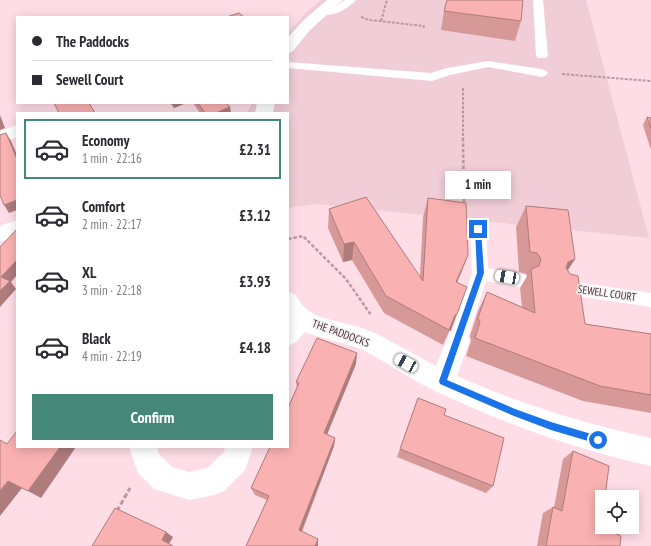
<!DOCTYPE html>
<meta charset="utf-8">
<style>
:root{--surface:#fff;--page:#f2f2f3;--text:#2b2b33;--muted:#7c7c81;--line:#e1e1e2;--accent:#45887a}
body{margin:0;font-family:"PT Sans Narrow",sans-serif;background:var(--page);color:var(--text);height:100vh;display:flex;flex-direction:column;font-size:15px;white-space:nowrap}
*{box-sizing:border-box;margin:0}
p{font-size:13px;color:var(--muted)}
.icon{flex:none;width:22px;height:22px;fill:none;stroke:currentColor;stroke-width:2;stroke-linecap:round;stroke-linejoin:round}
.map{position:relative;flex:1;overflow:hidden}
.drawer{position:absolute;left:16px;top:112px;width:273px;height:336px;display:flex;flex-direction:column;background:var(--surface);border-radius:0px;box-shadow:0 2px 10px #0003}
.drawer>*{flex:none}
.banner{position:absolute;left:16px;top:16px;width:273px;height:88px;border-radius:0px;box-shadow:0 2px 10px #0003;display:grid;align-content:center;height:88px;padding:0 16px;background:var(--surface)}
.buttons{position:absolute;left:595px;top:490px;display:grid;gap:8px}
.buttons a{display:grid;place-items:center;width:44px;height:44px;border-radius:0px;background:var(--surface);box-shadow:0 2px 10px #0003;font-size:20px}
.end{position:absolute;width:18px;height:18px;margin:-9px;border:5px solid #1a73e8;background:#fff;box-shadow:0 0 0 2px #fff}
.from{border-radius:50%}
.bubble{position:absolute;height:28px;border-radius:0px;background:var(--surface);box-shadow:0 2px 10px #0003;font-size:13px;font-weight:800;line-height:28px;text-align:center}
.car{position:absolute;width:12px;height:24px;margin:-12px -6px;border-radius:5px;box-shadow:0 0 3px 1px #0007;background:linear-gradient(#fff 24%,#345 0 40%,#fff 0 76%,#345 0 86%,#fff 0)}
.banner b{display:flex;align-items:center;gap:14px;height:38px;font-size:15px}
.banner b+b{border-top:1px solid var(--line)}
.banner i{width:10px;height:10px;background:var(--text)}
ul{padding:7px 0 0;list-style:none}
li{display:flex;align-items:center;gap:12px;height:60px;margin:0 8px 6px;padding:0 8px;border:2px solid transparent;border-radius:0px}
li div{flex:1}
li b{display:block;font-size:15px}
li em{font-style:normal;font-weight:800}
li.current{border-color:var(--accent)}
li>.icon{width:36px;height:36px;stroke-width:1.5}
.action{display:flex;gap:8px;margin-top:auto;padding:8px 16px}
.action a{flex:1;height:46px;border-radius:0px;background:var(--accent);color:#fff;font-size:16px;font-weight:800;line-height:46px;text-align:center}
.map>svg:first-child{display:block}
.built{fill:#f1cdd7}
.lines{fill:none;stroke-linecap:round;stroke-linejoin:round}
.path-far2{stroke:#ba99a3;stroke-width:2;stroke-dasharray:3 1.5;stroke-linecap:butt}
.path-far1{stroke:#ba99a3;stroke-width:2.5;stroke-dasharray:3.5 2;stroke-linecap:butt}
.path{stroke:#ba99a3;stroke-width:3;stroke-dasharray:5 2.5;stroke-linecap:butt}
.lane{fill:#fff;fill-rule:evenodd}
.street{fill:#fff;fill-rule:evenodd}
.wall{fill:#d79898}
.shaded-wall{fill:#af7c7c}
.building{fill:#fab1b1;stroke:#af7c7c}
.route{fill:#1a73e8}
.labels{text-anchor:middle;stroke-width:3;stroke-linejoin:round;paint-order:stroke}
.street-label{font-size:11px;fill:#4d2e38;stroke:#f4f4f4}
</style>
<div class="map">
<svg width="651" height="546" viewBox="0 0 651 546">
<rect width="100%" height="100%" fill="#fedde7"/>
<path class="built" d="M321,0H586L649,238L315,204L288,208V113H247L252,103H288V33L306,12Z"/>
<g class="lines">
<g class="path-far2">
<path d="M361,17L369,20L424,26L423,29"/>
<path d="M381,21L387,0"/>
<path d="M562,74L651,81"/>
<path d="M463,88V139"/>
</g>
<g class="path-far1">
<path d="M463,138L464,205"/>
<path d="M288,239L303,236L346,279L371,315"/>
</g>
<path class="path" d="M117,511L130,488"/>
<g class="lane">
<path d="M345,0H356C349,9 327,21 318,11L323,8L335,7Z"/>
<path d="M533,0H543L548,56L546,58H538L536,56Z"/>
<path d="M488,61L542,69L546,71L548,73L546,75L542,77L488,67L450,75L432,81L288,68V62L431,73L447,68Z"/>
<path d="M478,223L483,225L486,229L488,268L526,275L528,280L526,285L520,287L486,281L467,340L464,345L458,348L452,345L449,340L472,273L470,229L473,225Z"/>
<path d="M563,280L651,293V307L563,294L557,292L555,287L557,282Z"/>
</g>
<g class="street">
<path d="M327,0H343L309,31L293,51L288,53V37L305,19Z"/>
<path d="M257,103H275L273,113H255Z"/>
<path d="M17,125V137L0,143V131Z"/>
<path d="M17,220V236L0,242V226Z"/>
<path d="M288,292L296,295L302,305L310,312L320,317L359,327L377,334L436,366L450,332L458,329L466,332L470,340L457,376C520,404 584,424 651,438V466C571,448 502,423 429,388C405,376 384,360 360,349C343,342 323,339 305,332L296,342L288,346Z"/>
<path d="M129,447H157L159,454L172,467L189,472L207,468L224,452L225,447H253L245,470L224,491L214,495L189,500L154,489L138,473Z"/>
</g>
</g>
<g class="wall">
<path d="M444,11L521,21L515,41L441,30Z"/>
<path d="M170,103H186L174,108Z"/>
<path d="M193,103H226L231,113H200Z"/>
<path d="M647,117L651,118V150L643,125Z"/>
<path d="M428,198L468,255L457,283L451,330L449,331L443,345L384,313L352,260L343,262L328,228L329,209L420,276L423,217Z"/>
<path d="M526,206L575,259L568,270L585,324L651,334V413L583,401L466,356L471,341L470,336L478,311L487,292L522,307L520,288L527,276L526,274L519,272L516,227Z"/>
<path d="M356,364L327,434L335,438L334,446L302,532L318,544V546H246L267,500L255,495L251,488L297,388L296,382Z"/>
<path d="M418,398L444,415L493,486L486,493L397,457Z"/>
<path d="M573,451L601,527L620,546H537L543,513L553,507L554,508L563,459Z"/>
</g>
<g class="shaded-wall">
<path d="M172,103H186L174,108Z"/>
<path d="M230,107L231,113H216Z"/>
<path d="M0,115L5,128L0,130Z"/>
<path d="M6,133L11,141L17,155V159Z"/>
<path d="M17,200V210L9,213L4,205Z"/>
<path d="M354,242L352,260L343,262L344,244Z"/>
<path d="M468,255L461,273L449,299L456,282Z"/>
<path d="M575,259L562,279L568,262Z"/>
<path d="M17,260V275L11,282L16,289L0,307V291L1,277Z"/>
<path d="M457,314L451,330L449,331L443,345L455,315Z"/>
<path d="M357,353L356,364L324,442V433Z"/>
<path d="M335,438L334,446L300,535L299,530Z"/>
<path d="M60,447H76L41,498L28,491Z"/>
<path d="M8,481L22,488L0,516V491Z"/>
<path d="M166,532L173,537L169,544L162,540Z"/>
<path d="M318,539V546H315Z"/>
</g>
<g class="building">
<path d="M447,0H523L521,21L444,11Z"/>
<path d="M239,13L244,17H227Z"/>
<path d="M54,103H89L95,113H59Z"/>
<path d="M198,103H226L230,107L216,113H205Z"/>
<path d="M647,117L651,118V128Z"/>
<path d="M6,133L17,159V200L4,205L0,195V135Z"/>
<path d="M366,197L423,281L428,198L466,203L468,255L456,282L467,287L457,314L455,315L449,330L386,296L354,242L344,244L329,209Z"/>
<path d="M526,206L568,210L575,259L568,262L566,268L570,274L578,276L585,324L651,334V395L600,386L475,338L480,322L478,318L487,292L535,313L531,269L539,266L541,259L537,253L530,252Z"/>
<path d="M17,229V260L1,277L10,281L0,291V247Z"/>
<path d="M317,338L357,353L324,433L335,438L299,530L318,539L315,546H246L269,496L251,488L270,447H288V408L299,383L296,382Z"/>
<path d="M418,398L446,409L444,415L504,438L493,486L400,449Z"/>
<path d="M17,431V447H60L28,491L8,481L0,491V440L7,444Z"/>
<path d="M573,451L609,466L605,497H602V519L601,527L621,536L620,546H546L553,507L562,511Z"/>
<path d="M115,508L166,532L162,540L173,546H92Z"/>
</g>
<path class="route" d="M478,227L481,229L484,273L447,380L515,409L551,422L598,436L602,440L600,443L598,444L551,430L514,416L440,384L439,381L477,273L475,229Z"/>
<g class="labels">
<g class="street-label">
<text transform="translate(607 293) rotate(8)" y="4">SEWELL COURT</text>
<text transform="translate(341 333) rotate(20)" y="4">THE PADDOCKS</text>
</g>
</g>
</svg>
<div class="buttons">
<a><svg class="icon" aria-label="locate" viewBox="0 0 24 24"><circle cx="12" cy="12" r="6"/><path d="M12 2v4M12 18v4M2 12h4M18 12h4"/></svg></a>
</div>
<i class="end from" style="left:598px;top:440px"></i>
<i class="end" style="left:478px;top:229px"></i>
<div class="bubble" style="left:445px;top:171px;width:66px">1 min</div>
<i class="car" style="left:507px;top:277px;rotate:280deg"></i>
<i class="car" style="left:406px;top:363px;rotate:299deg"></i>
<div class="banner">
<b><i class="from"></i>The Paddocks</b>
<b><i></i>Sewell Court</b>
</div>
<section class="drawer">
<ul>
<li class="current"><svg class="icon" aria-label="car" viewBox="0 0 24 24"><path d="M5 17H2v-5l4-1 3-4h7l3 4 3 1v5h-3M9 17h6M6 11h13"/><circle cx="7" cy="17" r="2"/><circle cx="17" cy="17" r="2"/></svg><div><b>Economy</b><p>1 min · 22:16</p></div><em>£2.31</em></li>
<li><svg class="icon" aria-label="car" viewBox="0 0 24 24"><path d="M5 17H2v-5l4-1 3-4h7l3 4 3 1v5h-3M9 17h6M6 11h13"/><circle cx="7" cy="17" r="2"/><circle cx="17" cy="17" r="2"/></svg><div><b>Comfort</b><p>2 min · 22:17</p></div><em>£3.12</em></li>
<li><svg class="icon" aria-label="car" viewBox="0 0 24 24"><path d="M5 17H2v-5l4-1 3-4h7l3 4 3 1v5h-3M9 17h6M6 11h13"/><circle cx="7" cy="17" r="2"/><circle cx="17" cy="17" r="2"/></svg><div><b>XL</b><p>3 min · 22:18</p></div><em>£3.93</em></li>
<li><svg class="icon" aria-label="car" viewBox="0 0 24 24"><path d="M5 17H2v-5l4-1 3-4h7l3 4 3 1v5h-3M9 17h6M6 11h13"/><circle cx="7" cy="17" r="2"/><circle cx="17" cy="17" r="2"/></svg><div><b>Black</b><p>4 min · 22:19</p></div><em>£4.18</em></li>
</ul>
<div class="action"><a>Confirm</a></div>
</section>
</div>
